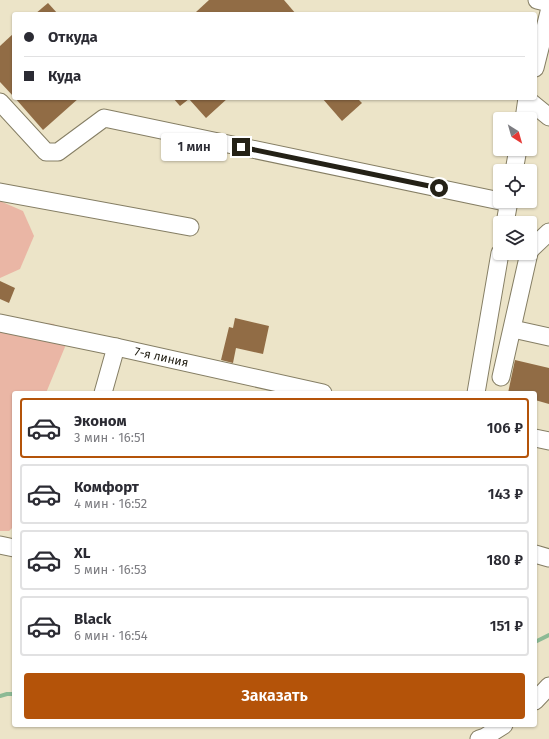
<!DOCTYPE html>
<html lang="ru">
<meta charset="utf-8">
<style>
:root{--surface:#fff;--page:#f7f7f7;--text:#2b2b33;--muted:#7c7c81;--line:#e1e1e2;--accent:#b45309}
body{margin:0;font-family:"Fira Sans",sans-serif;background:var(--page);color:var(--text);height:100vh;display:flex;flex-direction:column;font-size:15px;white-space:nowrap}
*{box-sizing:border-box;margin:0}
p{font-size:13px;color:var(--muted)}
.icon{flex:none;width:22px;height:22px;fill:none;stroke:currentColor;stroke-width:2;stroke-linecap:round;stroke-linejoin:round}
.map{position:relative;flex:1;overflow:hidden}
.sheet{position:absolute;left:12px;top:391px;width:525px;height:336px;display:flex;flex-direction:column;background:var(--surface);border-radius:4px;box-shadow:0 1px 3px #0004}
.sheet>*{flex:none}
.guide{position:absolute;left:12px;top:12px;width:525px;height:88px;border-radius:4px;box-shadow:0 1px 3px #0004;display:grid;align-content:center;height:88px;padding:0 12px;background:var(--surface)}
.needle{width:26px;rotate:143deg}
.buttons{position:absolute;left:493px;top:112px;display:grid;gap:8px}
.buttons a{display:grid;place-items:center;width:44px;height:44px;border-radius:4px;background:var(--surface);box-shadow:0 1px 3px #0004;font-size:20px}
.end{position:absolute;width:18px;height:18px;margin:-9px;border:5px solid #242116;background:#fff;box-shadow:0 0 0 2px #fff}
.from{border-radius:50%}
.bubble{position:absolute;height:28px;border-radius:4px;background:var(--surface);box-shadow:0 1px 3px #0004;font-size:13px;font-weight:600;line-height:28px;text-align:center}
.guide b{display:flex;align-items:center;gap:14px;height:38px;font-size:15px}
.guide b+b{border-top:1px solid var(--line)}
.guide i{width:10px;height:10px;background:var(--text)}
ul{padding:7px 0 0;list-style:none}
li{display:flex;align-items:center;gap:12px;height:60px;margin:0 8px 6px;padding:0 4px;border:2px solid var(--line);border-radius:4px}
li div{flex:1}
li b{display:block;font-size:15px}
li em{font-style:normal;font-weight:600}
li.on{border-color:var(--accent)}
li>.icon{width:36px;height:36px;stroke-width:1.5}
.primary-button{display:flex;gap:8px;margin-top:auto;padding:8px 12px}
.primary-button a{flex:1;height:46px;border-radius:4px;background:var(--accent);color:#fff;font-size:16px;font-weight:600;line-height:46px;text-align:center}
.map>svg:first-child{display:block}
.green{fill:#eab6a5}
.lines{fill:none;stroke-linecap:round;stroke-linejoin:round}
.stream{stroke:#8cba95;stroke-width:4}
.building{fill:#916c45}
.minor-casing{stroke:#857e64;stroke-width:19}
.minor{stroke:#fff;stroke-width:17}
.route{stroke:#242116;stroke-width:5}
.labels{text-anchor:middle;stroke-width:4;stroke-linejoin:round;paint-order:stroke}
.street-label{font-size:12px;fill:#242116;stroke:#ece4c8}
</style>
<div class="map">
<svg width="549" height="739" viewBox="0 0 549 739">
<rect width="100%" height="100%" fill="#ece4c8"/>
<g class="green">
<path d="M0,201L23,211L34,236L20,269L0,278Z"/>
<path d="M18,320L54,324L67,342L46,393H14V526L9,531H0V321Z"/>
</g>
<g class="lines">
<g class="stream">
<path d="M535,642L549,635"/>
<path d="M0,696L7,694H14"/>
</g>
</g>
<g class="building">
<path d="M209,0H284L296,14H198L196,12Z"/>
<path d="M48,3L58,14H35Z"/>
<path d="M14,33V97L0,82V46Z"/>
<path d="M15,98H79L43,130Z"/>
<path d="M173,98H228L206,118L189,99L180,106Z"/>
<path d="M322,98H357L362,103L342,121Z"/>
<path d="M0,281L15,288L9,303L0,299Z"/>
<path d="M235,318L269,326L263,354L236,348L233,363L221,360L229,327L233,328Z"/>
<path d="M515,360L549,368V404L535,400V393H508Z"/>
</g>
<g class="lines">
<defs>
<g id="minor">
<path d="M537,0L549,3"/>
<path d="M535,68L549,12"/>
<path d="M527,99L549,117"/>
<path d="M0,102L46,152H58L104,118L500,201"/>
<path d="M524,119L527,98"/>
<path d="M514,171L518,149"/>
<path d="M0,192L190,227"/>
<path d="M505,223L509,201"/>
<path d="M530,250L549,232"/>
<path id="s1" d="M0,323L116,347L323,393"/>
<path d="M513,329L549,337"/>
<path d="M501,377L529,253"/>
<path d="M103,393L116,347"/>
<path d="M476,393L500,253"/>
<path d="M535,438L549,441"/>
<path d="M0,545L14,548"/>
<path d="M535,554L549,558"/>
<path d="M535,701L549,686"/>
<path d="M479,739L485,737L504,725"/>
</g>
</defs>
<use href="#minor" class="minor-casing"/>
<use href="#minor" class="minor"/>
</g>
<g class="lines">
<path class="route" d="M241,147L439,188"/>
</g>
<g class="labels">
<g class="street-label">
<text dy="4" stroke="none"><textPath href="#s1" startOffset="165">7-я линия</textPath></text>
</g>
</g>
</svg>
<div class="buttons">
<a><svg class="needle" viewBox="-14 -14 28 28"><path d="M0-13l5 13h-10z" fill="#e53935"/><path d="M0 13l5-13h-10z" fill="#7c7c81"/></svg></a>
<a><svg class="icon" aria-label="locate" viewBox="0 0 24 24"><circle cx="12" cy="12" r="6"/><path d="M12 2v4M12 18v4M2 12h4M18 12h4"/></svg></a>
<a><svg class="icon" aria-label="layers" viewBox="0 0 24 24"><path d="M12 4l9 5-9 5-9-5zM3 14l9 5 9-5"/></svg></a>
</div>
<i class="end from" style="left:439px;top:188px"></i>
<i class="end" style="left:241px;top:147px"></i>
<div class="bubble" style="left:161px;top:133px;width:66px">1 мин</div>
<div class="guide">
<b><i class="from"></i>Откуда</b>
<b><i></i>Куда</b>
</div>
<section class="sheet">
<ul>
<li class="on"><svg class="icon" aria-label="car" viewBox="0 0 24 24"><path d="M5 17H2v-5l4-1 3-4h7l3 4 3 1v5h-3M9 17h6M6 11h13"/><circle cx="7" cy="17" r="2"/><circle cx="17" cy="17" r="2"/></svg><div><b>Эконом</b><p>3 мин · 16:51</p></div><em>106 ₽</em></li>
<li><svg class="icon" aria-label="car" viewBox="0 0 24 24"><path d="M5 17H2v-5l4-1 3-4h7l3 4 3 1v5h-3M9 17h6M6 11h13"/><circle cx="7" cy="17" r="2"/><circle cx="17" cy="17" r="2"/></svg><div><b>Комфорт</b><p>4 мин · 16:52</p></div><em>143 ₽</em></li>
<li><svg class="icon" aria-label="car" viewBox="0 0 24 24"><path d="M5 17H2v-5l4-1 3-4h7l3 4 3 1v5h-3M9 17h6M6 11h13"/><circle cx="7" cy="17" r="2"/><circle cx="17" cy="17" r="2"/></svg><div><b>XL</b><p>5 мин · 16:53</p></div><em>180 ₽</em></li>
<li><svg class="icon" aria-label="car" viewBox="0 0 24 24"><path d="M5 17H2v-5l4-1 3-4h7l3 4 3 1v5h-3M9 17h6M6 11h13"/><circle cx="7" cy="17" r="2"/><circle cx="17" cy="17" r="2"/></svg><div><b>Black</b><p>6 мин · 16:54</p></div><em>151 ₽</em></li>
</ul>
<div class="primary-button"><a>Заказать</a></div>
</section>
</div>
